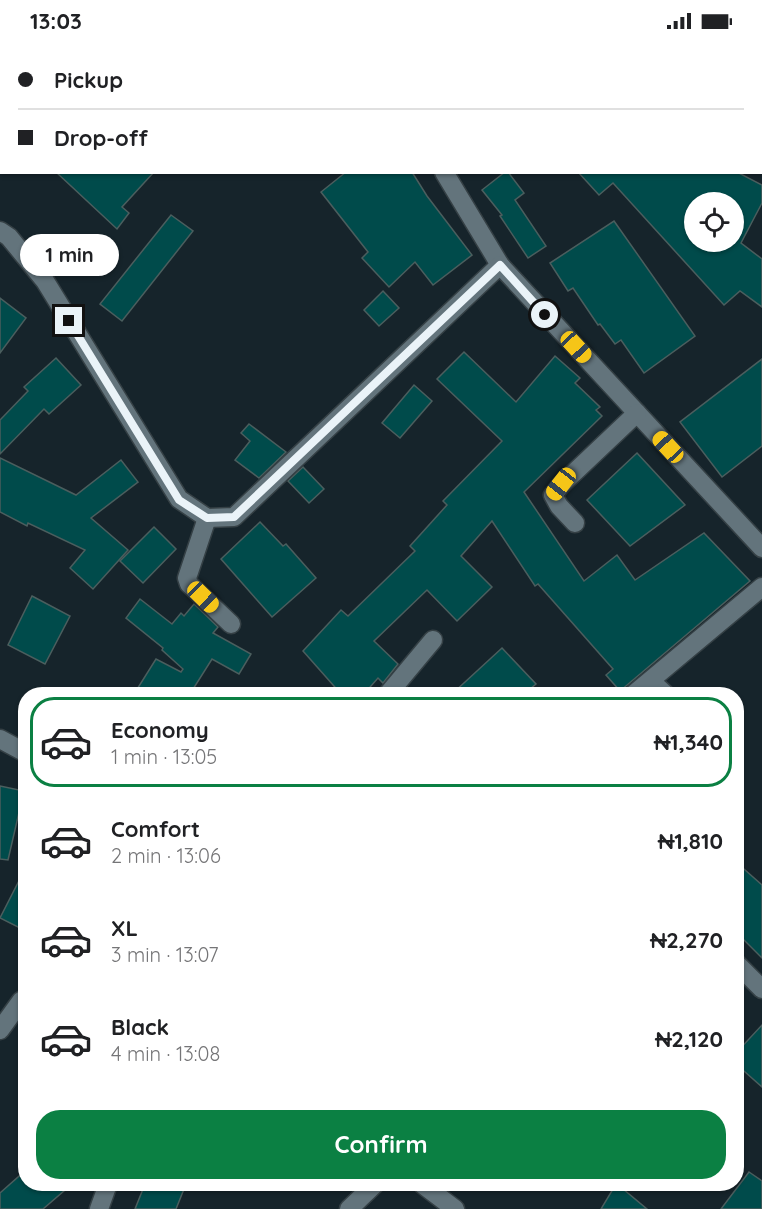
<!DOCTYPE html>
<meta charset="utf-8">
<style>
:root{--surface:#fff;--page:#f2f2f2;--text:#202124;--muted:#757577;--line:#e0e0e0;--accent:#0b8043}
body{margin:0;font-family:Quicksand,sans-serif;background:var(--page);color:var(--text);height:100vh;display:flex;flex-direction:column;font-size:22px;white-space:nowrap}
*{box-sizing:border-box;margin:0}
p{font-size:20px;color:var(--muted)}
.icon{flex:none;width:33px;height:33px;fill:none;stroke:currentColor;stroke-width:2;stroke-linecap:round;stroke-linejoin:round}
.map{position:relative;flex:1;overflow:hidden}
.drawer{position:absolute;left:18px;top:645px;width:726px;height:504px;display:flex;flex-direction:column;background:var(--surface);border-radius:24px;box-shadow:0 2px 4px #0004}
.drawer>*{flex:none}
.banner{position:absolute;left:0px;top:0px;width:762px;height:132px;box-shadow:0 2px 4px #0004;display:grid;align-content:center;height:132px;padding:0 18px;background:var(--surface)}
.tools{position:absolute;left:684px;top:150px;display:grid;gap:12px}
.tools a{display:grid;place-items:center;width:60px;height:60px;border-radius:50%;background:var(--surface);box-shadow:0 2px 4px #0004;font-size:30px}
.end{position:absolute;width:27px;height:27px;margin:-14px;border:8px solid #eaf3f8;background:#111;box-shadow:0 0 0 3px #111}
.from{border-radius:50%}
.bubble{position:absolute;height:42px;border-radius:21px;background:var(--surface);box-shadow:0 2px 4px #0004;font-size:20px;font-weight:700;line-height:42px;text-align:center}
.car{position:absolute;width:18px;height:36px;margin:-18px -9px;border-radius:8px;box-shadow:0 0 4px 2px #0007;background:linear-gradient(#f5c518 24%,#345 0 40%,#f5c518 0 76%,#345 0 86%,#f5c518 0)}
.banner b{display:flex;align-items:center;gap:21px;height:57px;font-size:22px}
.banner b+b{border-top:2px solid var(--line)}
.banner i{width:15px;height:15px;background:var(--text)}
ul{padding:10px 0 0;list-style:none}
li{display:flex;align-items:center;gap:18px;height:90px;margin:0 12px 9px;padding:0 6px;border:3px solid transparent;border-radius:24px}
li div{flex:1}
li b{display:block;font-size:22px}
li em{font-style:normal;font-weight:700}
li.active{border-color:var(--accent)}
li>.icon{width:54px;height:54px;stroke-width:1.5}
.primary-button{display:flex;gap:12px;margin-top:auto;padding:12px 18px}
.primary-button a{flex:1;height:69px;border-radius:24px;background:var(--accent);color:#fff;font-size:24px;font-weight:700;line-height:69px;text-align:center}
.status{display:flex;justify-content:space-between;align-items:center;height:42px;padding:0 30px;background:var(--surface);direction:ltr}
.status svg{height:16px;fill:currentColor}
.map>svg:first-child{display:block}
.building{fill:#004b4b;stroke:#4b5e5e;stroke-width:1.5;fill-rule:evenodd}
.lines{fill:none;stroke-linecap:round;stroke-linejoin:round}
.street-casing{stroke:#354045;stroke-width:21}
.street{stroke:#63747c;stroke-width:18}
.route{stroke:#eaf3f8;stroke-width:8}
</style>
<div class="status"><b>13:03</b><svg viewBox="0 0 49 12"><path d="M0 12V9h3v3zM5 12V6h3v6zM10 12V3h3v9zM15 12V0h3v12zM26 1h20v11H26zM47 4h2v5h-2z"/></svg></div>
<div class="map">
<svg width="762" height="1167" viewBox="0 0 762 1167">
<rect width="100%" height="100%" fill="#16242b"/>
<g class="building">
<path d="M56,130H154L122,165L129,171L117,187Z"/>
<path d="M346,130H412L427,154L472,213L433,243L415,220L389,245L362,216L368,210L321,150Z"/>
<path d="M505,130H508L524,151L515,158L546,204L528,216L500,174L502,173L482,148Z"/>
<path d="M578,130H737L762,143V161L741,201L762,217V265L740,249L724,263L613,141L599,153ZM694,160H734V200H694Z"/>
<path d="M171,173L193,189L122,279L100,262Z"/>
<path d="M614,179L695,294L644,331L621,298L615,302L600,282L598,283L573,246L568,249L550,221Z"/>
<path d="M383,249L399,266L379,284L364,268Z"/>
<path d="M0,256L26,276L0,311Z"/>
<path d="M464,310L516,360L555,314L580,336L575,341L600,365L596,368L602,374L524,450L584,539L617,513L635,538L704,491L750,539L620,649L606,633L613,627L538,542L535,544L492,479L461,514L492,545L457,579L427,548L374,599L398,622L383,641L378,636L364,652H341L303,609L341,568L348,574L415,509L410,504L447,463L443,459L502,399L437,337Z"/>
<path d="M56,316L81,343L49,372L44,367L0,412V378L28,349L24,345Z"/>
<path d="M762,317V404L722,435L680,380Z"/>
<path d="M414,343L432,359L400,396L382,381Z"/>
<path d="M249,382L286,410L259,436L235,418L250,399L241,391Z"/>
<path d="M637,411L685,463L630,504L587,458Z"/>
<path d="M0,416L76,453L121,418L138,440L91,476L128,508L93,547L70,526L85,508L28,481L27,484L0,470Z"/>
<path d="M303,425L324,447L309,461L288,439Z"/>
<path d="M260,480L283,504L286,502L316,536L272,575L221,517Z"/>
<path d="M154,485L176,507L143,541L120,519Z"/>
<path d="M32,554L70,574L45,622L8,603Z"/>
<path d="M140,557L172,582L181,571L184,574L194,562L218,585L213,591L251,612L239,632L212,617L190,652H134L156,617L181,630L183,627L162,608L163,606L126,576Z"/>
<path d="M502,606L536,642L524,652H452Z"/>
<path d="M0,744L24,749L8,818L0,817Z"/>
<path d="M736,820L762,843V916L736,890Z"/>
<path d="M26,825V889L0,876Z"/>
<path d="M762,983V1045L736,1022V1011Z"/>
<path d="M26,1128V1142H72L43,1167H0V1151Z"/>
<path d="M749,1130L762,1139V1167H721Z"/>
<path d="M145,1142H186L176,1167H135Z"/>
<path d="M616,1142H617L647,1167H601Z"/>
</g>
<g class="lines">
<defs>
<g id="street">
<path d="M373,0V2"/>
<path d="M758,2L759,0"/>
<path d="M760,113L762,114"/>
<path d="M444,130L500,223L762,506"/>
<path d="M0,189L9,195L45,239L179,457L207,476L234,475L500,223"/>
<path d="M207,476L187,536L189,542L231,582"/>
<path d="M575,481L559,464L553,453L561,443L637,371"/>
<path d="M651,639L665,652"/>
<path d="M388,652L433,598"/>
<path d="M634,652L762,545"/>
<path d="M0,697L26,711"/>
<path d="M736,921L762,947"/>
<path d="M0,988L21,959L26,956"/>
<path d="M422,1142L455,1167"/>
<path d="M99,1167L108,1142"/>
<path d="M349,1167L375,1142"/>
</g>
</defs>
<use href="#street" class="street-casing"/>
<use href="#street" class="street"/>
</g>
<g class="lines">
<path class="route" d="M69,279L179,458L207,476L234,475L500,223L545,273"/>
</g>
</svg>
<div class="tools">
<a><svg class="icon" aria-label="locate" viewBox="0 0 24 24"><circle cx="12" cy="12" r="6"/><path d="M12 2v4M12 18v4M2 12h4M18 12h4"/></svg></a>
</div>
<i class="end from" style="left:545px;top:273px"></i>
<i class="end" style="left:69px;top:279px"></i>
<div class="bubble" style="left:20px;top:192px;width:99px">1 min</div>
<i class="car" style="left:576px;top:305px;rotate:137deg"></i>
<i class="car" style="left:668px;top:405px;rotate:317deg"></i>
<i class="car" style="left:561px;top:442px;rotate:218deg"></i>
<i class="car" style="left:203px;top:555px;rotate:134deg"></i>
<div class="banner">
<b><i class="from"></i>Pickup</b>
<b><i></i>Drop-off</b>
</div>
<section class="drawer">
<ul>
<li class="active"><svg class="icon" aria-label="car" viewBox="0 0 24 24"><path d="M5 17H2v-5l4-1 3-4h7l3 4 3 1v5h-3M9 17h6M6 11h13"/><circle cx="7" cy="17" r="2"/><circle cx="17" cy="17" r="2"/></svg><div><b>Economy</b><p>1 min · 13:05</p></div><em>₦1,340</em></li>
<li><svg class="icon" aria-label="car" viewBox="0 0 24 24"><path d="M5 17H2v-5l4-1 3-4h7l3 4 3 1v5h-3M9 17h6M6 11h13"/><circle cx="7" cy="17" r="2"/><circle cx="17" cy="17" r="2"/></svg><div><b>Comfort</b><p>2 min · 13:06</p></div><em>₦1,810</em></li>
<li><svg class="icon" aria-label="car" viewBox="0 0 24 24"><path d="M5 17H2v-5l4-1 3-4h7l3 4 3 1v5h-3M9 17h6M6 11h13"/><circle cx="7" cy="17" r="2"/><circle cx="17" cy="17" r="2"/></svg><div><b>XL</b><p>3 min · 13:07</p></div><em>₦2,270</em></li>
<li><svg class="icon" aria-label="car" viewBox="0 0 24 24"><path d="M5 17H2v-5l4-1 3-4h7l3 4 3 1v5h-3M9 17h6M6 11h13"/><circle cx="7" cy="17" r="2"/><circle cx="17" cy="17" r="2"/></svg><div><b>Black</b><p>4 min · 13:08</p></div><em>₦2,120</em></li>
</ul>
<div class="primary-button"><a>Confirm</a></div>
</section>
</div>
